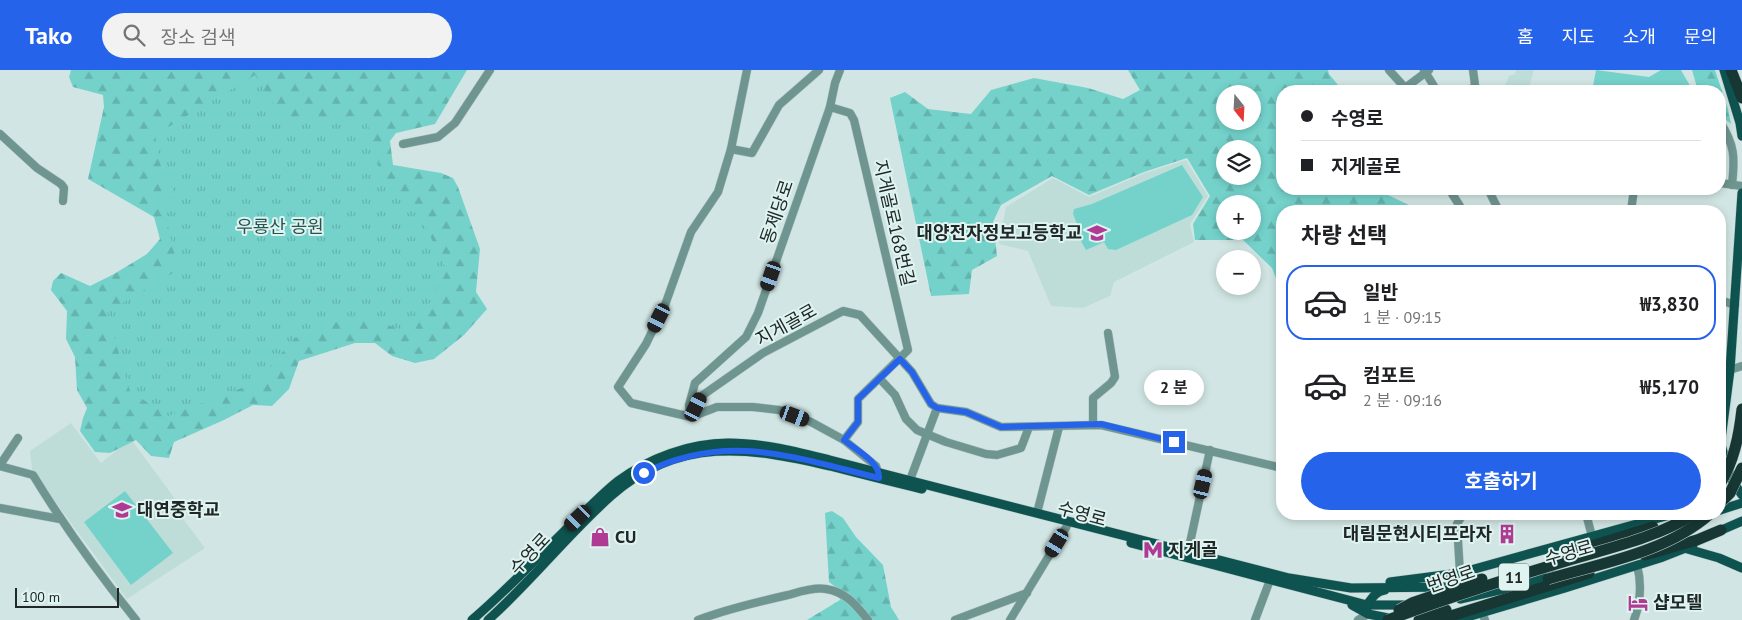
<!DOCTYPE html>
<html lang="ko">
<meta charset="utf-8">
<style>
:root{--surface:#fff;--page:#f2f2f2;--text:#202124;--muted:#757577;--line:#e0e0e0;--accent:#2563eb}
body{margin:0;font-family:"PT Sans","Noto Sans KR",sans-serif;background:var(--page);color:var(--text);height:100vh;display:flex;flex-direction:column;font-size:19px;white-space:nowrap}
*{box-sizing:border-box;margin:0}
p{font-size:16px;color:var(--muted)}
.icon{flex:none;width:28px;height:28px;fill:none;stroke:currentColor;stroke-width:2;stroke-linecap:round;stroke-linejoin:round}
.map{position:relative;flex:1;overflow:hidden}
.panel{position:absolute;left:1276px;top:135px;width:450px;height:315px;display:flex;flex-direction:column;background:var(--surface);border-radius:20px;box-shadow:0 2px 8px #0003}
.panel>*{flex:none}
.hud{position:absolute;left:1276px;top:15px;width:450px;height:110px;border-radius:20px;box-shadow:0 2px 8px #0003;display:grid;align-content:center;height:110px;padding:0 25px;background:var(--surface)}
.needle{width:32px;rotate:162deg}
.fabs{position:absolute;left:1216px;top:15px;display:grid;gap:10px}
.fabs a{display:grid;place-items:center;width:45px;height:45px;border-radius:50%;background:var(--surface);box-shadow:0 2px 8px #0003;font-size:25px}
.scale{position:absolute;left:15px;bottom:12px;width:104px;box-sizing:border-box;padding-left:5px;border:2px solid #202827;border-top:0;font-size:14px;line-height:18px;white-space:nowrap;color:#202827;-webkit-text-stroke:4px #dff4f1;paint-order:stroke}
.end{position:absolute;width:22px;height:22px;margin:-11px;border:6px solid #2563eb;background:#fff;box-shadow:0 0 0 2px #fff}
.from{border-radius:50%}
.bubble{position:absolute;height:35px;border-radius:18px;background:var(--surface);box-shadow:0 2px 8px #0003;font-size:16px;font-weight:700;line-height:35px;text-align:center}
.car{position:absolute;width:15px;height:30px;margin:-15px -8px;border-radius:6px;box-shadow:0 0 4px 1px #0007;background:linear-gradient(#222 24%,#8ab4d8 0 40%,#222 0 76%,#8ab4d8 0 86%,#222 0)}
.hud b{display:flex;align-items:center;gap:18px;height:48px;font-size:19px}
.hud b+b{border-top:1px solid var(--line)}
.hud i{width:12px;height:12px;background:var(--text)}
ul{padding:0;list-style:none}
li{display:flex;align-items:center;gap:15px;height:75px;margin:0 10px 8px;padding:0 15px;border:2px solid transparent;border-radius:20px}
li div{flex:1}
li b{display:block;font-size:19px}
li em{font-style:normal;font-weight:700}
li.current{border-color:var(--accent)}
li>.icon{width:45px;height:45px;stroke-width:1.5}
h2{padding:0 25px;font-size:22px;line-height:60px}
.action{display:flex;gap:10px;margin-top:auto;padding:10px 25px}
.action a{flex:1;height:58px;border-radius:30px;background:var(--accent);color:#fff;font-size:20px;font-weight:700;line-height:58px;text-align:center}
header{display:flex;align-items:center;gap:30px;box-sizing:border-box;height:70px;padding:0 25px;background:var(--accent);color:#fff}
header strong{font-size:24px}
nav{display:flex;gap:28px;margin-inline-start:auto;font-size:18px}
.search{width:350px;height:45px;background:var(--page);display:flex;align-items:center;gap:12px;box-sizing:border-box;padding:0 18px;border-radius:28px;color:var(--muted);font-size:19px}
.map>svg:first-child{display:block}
.built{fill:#beddd9}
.forest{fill:url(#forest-firs);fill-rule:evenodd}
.park{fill:url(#park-tufts)}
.garden{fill:#74d2cb}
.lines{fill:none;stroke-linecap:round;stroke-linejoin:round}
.minor-casing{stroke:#b1c4c2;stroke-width:9}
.major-casing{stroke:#b1c4c2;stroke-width:10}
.highway-casing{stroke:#b1c4c2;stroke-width:12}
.minor{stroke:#6f9591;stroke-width:8}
.major{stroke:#0e534f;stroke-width:9}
.highway{stroke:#173734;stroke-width:11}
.highway-bridge-casing{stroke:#b1c4c2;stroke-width:12;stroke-linecap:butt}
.highway-bridge{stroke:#173734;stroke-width:11}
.route{stroke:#2563eb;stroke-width:6}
.labels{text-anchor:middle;stroke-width:4;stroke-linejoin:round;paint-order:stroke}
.shield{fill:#dff4f1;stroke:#596564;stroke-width:1}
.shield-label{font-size:16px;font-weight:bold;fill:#202827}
.street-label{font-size:18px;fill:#202827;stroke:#dff4f1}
.park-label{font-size:18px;fill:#275451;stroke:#dff4f1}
.poi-label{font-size:18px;font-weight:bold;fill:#202827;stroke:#dff4f1;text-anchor:start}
</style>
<header>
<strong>Tako</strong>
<div class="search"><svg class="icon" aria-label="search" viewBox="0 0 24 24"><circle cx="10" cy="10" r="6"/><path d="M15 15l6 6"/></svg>장소 검색</div>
<nav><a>홈</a><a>지도</a><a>소개</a><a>문의</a></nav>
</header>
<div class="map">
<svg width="1742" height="550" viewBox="0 0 1742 550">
<defs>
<pattern id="forest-firs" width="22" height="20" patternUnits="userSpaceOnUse" patternTransform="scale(1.25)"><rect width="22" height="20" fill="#74d2cb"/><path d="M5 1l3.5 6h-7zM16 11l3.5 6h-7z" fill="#64b4ae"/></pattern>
<pattern id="park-tufts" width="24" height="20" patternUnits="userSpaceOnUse" patternTransform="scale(1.25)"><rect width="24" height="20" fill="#74d2cb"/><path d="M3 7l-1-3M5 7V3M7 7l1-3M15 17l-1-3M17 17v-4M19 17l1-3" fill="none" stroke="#64b4ae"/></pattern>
</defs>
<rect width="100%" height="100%" fill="#d1e6e4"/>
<g class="built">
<path d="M1516,0H1534L1528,21H1503L1509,6L1515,4Z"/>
<path d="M1186,90L1208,126L1190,154L1194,172L1114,212L1110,226L1083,238L1051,236L1028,181L999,174L1006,137L1053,108L1089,127L1145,103Z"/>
<path d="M71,353L101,393L131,369L184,441L181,446L205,478L127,529L32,400L30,381Z"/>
</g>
<g class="forest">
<path d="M71,0H467L435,54L396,63L390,71L393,95L441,103L453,108L458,117L480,179L476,222L487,239L464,265L434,289L415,293L392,286L375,273H355L299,291L289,319L272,336L253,335L224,350L174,372L169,388L151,386L136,370L110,383L95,382L80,361L83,348L87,338L77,320L75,287L66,269L67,241L51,220L53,211L61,203L90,216L114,204L147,184L160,169L154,147L88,109L104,37L103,25L73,17L69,7Z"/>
<path d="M1128,0H1328L1329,4L1343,21H1282V119H1390L1388,125L1411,136L1415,141H1282V224L1272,198L1243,170H1195L1193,154L1210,126L1187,88L1144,102L1089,125L1052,106L1001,135L993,152L997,186L972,200L969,224L931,226L890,28L905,22L928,39L971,44L991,20L1034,8L1088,18L1123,29L1140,20ZM1225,24H1252V51H1225ZM1225,79H1252V106H1225ZM1225,134H1252V161H1225Z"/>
<path d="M1692,0H1715L1728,39L1731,54L1720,45V21H1698Z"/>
<path d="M832,441L843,448L856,467L883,495L891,537L899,550H807L840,530L837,518L829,512L825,443Z"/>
</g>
<path class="park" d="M255,5L282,47L334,50L365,43L381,102L417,139L447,201L413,263L355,245L295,268L255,313L168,346L130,321L107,242L178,200L163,134L175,124L161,97L155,65Z"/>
<g class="garden">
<path d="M1596,0L1649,7L1661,0H1681L1693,21H1613L1593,16Z"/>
<path d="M1182,95L1203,127L1192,145L1116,180L1108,179L1104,172L1086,180L1073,157L1077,154L1073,144L1074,139L1092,134Z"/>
<path d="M125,421L173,483L131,515L84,452Z"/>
</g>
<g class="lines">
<defs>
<g id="minor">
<path d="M1389,0L1408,21"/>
<path d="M1424,0L1437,21"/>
<path d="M1405,18L1429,0"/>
<path d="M1471,21L1475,15L1473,0"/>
<path d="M830,37L850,43L854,50L908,280L858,329V352L844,370"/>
<path d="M1720,52C1735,75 1735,88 1732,115"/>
<path d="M0,64L37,98L61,114L64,118L63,131"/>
<path d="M403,74L438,67L455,53L490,0"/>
<path d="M731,79L752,83L779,35L819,0"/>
<path d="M1720,113L1742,116"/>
<path d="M1449,119L1463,141"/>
<path d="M1488,119L1499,141"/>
<path d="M1631,141L1634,119"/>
<path d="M1720,230L1735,235"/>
<path d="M1720,303L1742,296"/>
<path d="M880,309L895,325L906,349L917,360L946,372L986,384L997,385L1021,378L1029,357"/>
<path d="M691,347L700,327L763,283L843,241L860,245L912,302L931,334L937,338L966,342L1001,357L1101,355L1282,398"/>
<path d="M691,347L631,333L618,317L646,274L665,235L691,162L718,122L731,79L747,0"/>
<path d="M691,347L689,335L695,313L746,267L758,243L830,37L835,13L840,0"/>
<path d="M691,347L717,337H753L779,340L811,352L844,370L876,396L879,405"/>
<path d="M1093,355V328L1111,313L1115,307L1108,263"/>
<path d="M0,395L18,368"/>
<path d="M0,396L33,405C64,456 99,504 136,550"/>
<path d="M910,410L937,338"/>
<path d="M0,438L60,449"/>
<path d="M1037,443L1059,357"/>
<path d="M1586,444L1592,466"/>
<path d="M1188,482L1210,380"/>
<path d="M1460,503L1457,454L1463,444"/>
<path d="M1482,543L1485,550"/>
<path d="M698,550C727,539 757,532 788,525C799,522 814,517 826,519C846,522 856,535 868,550"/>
<path d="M955,550L1027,523"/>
<path d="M1010,550L1067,456"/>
<path d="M1255,550L1270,510"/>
<path d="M1358,550L1368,544"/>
<path d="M1634,550C1641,531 1642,514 1637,495"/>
</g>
<g id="major">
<path d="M1724,0L1740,53L1742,66"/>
<path d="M1721,375L1731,409L1742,425"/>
<path d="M1720,377L1730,300L1742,123"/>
<path d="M1720,440L1742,433"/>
<path d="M1717,462L1742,451"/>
<path d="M1131,473L1367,535H1407"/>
<path d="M1684,478L1719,488L1742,498"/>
<path d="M1390,512L1460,503L1673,444"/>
<path d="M1460,529L1504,519L1554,505"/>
<path d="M1352,535L1368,544L1393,549"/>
<path d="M1367,539V535C1372,528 1376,521 1385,520"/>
<path d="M472,550C511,517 545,479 582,444C594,433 605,421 618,411C649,388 690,373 728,373C763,373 797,382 830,390L1289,508L1351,518L1453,517"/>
<path d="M488,550C531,512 567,465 611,426C679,366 749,377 830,396C861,404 892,412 922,419"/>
<path d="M1457,550L1565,518L1660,488L1693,475"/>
</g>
<g id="highway">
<path d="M1731,0L1742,28"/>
<path d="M1572,482L1653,457"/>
<path d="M1645,485L1697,470L1721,460"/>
<path d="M1419,550L1446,540"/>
<path d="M1438,550L1589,503"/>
</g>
</defs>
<use href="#minor" class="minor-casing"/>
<use href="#major" class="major-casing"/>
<use href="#highway" class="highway-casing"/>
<use href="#minor" class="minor"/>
<use href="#major" class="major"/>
<use href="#highway" class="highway"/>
<defs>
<g id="highway-bridge">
<path d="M1720,414C1734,391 1739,366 1742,339"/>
<path d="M1720,433L1730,423L1742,398"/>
<path d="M1548,509C1602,493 1667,482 1710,444"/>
<path d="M1399,540L1412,533L1482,509"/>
<path d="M1388,550C1447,528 1506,509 1566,491C1609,478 1656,468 1694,444"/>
</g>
</defs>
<use href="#highway-bridge" class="highway-bridge-casing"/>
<use href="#highway-bridge" class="highway-bridge"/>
</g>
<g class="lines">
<path class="route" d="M644,403C728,361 795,388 879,408C880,392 856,380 844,370L858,352V329L900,289L912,302L931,334L937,338L966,342L1001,357L1101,354L1174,372"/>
</g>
<defs>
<symbol id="school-bare" viewBox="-9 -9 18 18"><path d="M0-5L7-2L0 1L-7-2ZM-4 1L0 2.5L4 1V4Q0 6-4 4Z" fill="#b03b94" stroke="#dff4f1" stroke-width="2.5" paint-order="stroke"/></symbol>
<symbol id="building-bare" viewBox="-9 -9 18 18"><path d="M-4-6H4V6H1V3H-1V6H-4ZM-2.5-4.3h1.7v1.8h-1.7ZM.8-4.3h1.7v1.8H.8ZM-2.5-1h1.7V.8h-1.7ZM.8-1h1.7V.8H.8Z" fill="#b03b94" stroke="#dff4f1" stroke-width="2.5" paint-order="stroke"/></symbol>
<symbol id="shop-bare" viewBox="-9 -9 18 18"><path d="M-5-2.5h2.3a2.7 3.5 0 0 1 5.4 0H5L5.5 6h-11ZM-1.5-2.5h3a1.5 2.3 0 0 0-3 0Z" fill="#b03b94" stroke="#dff4f1" stroke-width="2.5" paint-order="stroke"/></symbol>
<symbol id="metro-bare" viewBox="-9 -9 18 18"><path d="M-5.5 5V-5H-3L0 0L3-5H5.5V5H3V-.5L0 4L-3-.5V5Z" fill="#b03b94" stroke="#dff4f1" stroke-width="2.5" paint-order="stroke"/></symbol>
<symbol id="hotel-bare" viewBox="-9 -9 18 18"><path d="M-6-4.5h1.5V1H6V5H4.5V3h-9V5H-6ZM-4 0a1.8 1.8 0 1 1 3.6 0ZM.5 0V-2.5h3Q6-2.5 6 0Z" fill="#b03b94" stroke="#dff4f1" stroke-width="2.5" paint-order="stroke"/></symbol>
</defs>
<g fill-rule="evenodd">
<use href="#school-bare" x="1083" y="149" width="28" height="28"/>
<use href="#school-bare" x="108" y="426" width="28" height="28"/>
<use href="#building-bare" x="1493" y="450" width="28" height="28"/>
<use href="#shop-bare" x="586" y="453" width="28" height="28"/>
<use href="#metro-bare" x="1139" y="466" width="28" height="28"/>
<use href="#hotel-bare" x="1624" y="519" width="28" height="28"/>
</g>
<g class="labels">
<rect class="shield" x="1499" y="493.5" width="30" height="27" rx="4"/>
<g class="shield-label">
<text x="1514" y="513">11</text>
</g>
<g class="street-label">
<text transform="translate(777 142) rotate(-71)" y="6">동제당로</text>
<text transform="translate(894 153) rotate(77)" y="6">지게골로168번길</text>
<text transform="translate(786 255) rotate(-29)" y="6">지게골로</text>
<text transform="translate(1082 444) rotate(15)" y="6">수영로</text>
<text transform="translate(1569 483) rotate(-16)" y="6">수영로</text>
<text transform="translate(530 484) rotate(-47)" y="6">수영로</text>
<text transform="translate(1451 509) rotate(-19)" y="6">번영로</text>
</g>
<g class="park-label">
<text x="280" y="163">우룡산 공원</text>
</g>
<g class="poi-label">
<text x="1082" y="169" text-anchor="end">대양전자정보고등학교</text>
<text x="137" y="446">대연중학교</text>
<text x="1492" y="470" text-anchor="end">대림문현시티프라자</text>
<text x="615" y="473">CU</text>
<text x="1168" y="486">지게골</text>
<text x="1653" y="539">샵모텔</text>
</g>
</g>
</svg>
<div class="fabs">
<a><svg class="needle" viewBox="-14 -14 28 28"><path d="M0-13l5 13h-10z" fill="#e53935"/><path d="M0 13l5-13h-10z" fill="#757577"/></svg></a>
<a><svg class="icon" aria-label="layers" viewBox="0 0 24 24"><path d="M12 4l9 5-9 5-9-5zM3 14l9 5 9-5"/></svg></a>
<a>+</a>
<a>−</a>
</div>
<div class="scale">100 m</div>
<i class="end from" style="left:644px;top:403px"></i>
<i class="end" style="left:1174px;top:372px"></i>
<div class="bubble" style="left:1144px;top:300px;width:60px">2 분</div>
<i class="car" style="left:771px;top:206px;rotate:199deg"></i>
<i class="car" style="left:659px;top:248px;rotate:207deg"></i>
<i class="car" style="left:696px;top:337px;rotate:26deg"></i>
<i class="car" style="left:795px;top:346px;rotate:110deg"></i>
<i class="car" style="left:1203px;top:414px;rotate:13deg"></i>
<i class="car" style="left:578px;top:448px;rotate:226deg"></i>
<i class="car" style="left:1057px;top:473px;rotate:211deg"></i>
<div class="hud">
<b><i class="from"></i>수영로</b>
<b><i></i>지게골로</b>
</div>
<section class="panel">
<h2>차량 선택</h2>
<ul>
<li class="current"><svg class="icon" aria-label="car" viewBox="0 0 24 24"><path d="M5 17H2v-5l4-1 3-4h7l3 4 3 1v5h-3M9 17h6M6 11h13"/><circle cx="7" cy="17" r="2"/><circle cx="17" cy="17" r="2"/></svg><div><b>일반</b><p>1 분 · 09:15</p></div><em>₩3,830</em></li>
<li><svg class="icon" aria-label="car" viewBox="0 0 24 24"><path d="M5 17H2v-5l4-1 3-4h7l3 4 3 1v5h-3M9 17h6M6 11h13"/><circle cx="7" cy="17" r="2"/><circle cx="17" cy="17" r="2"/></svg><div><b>컴포트</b><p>2 분 · 09:16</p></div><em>₩5,170</em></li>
</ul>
<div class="action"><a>호출하기</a></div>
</section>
</div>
